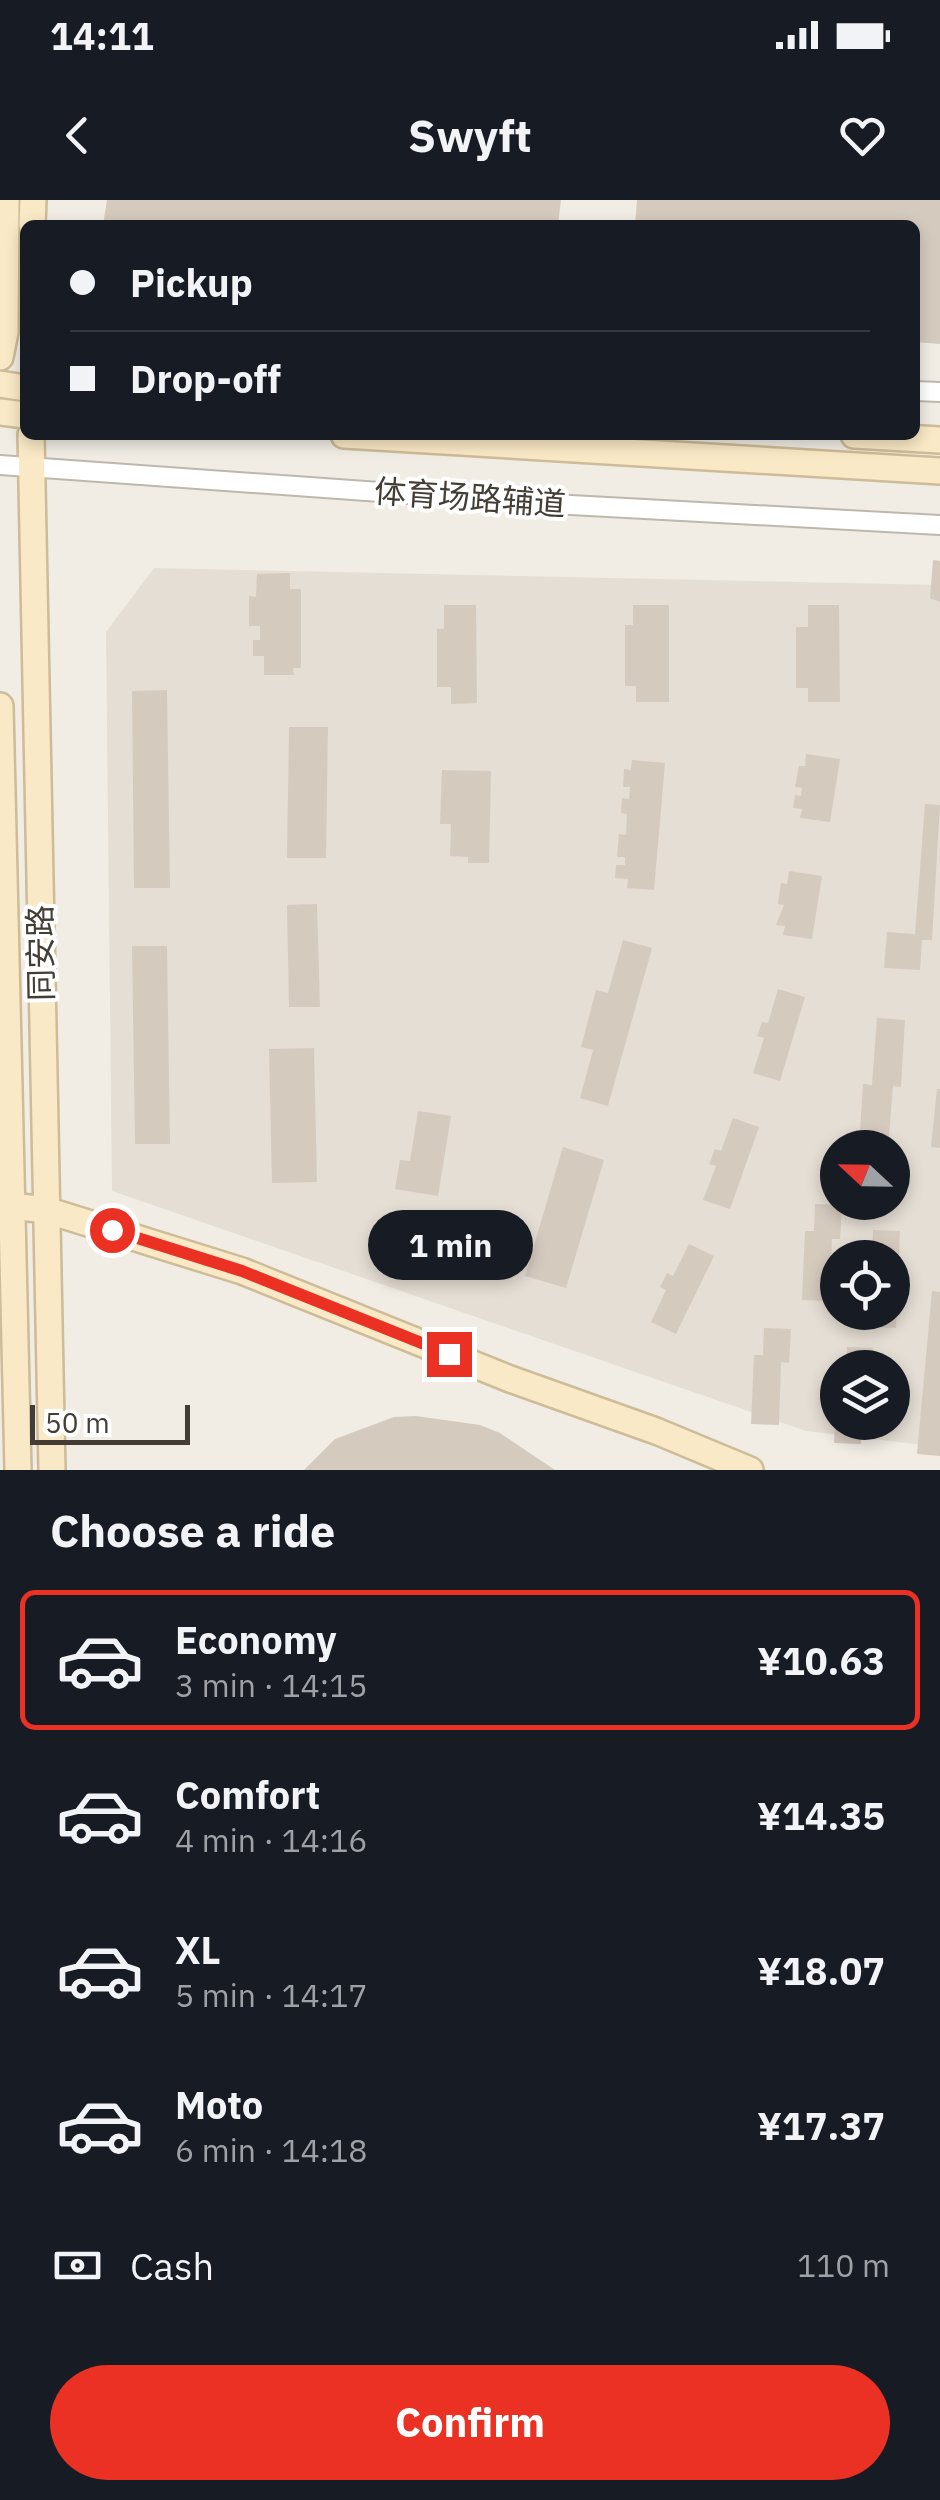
<!DOCTYPE html>
<meta charset="utf-8">
<style>
:root{--surface:#171b24;--page:#20242c;--text:#f1f3f6;--muted:#9ea1a6;--line:#363941;--accent:#ea3123}
body{margin:0;font-family:"IBM Plex Sans","Noto Sans SC",sans-serif;background:var(--page);color:var(--text);height:100vh;display:flex;flex-direction:column;font-size:38px;white-space:nowrap}
*{box-sizing:border-box;margin:0}
p{font-size:32px;color:var(--muted)}
.icon{flex:none;width:55px;height:55px;fill:none;stroke:currentColor;stroke-width:2;stroke-linecap:round;stroke-linejoin:round}
.map{position:relative;height:1270px;overflow:hidden}
.details{display:flex;flex-direction:column;background:var(--surface);flex:1}
.details>*{flex:none}
.guide{position:absolute;left:20px;top:20px;width:900px;height:220px;border-radius:15px;box-shadow:0 5px 15px #0003;display:grid;align-content:center;height:220px;padding:0 50px;background:var(--surface)}
.needle{width:65px;rotate:292deg}
.controls{position:absolute;left:820px;top:930px;display:grid;gap:20px}
.controls a{display:grid;place-items:center;width:90px;height:90px;border-radius:50%;background:var(--surface);box-shadow:0 5px 15px #0003;font-size:50px}
.scale{position:absolute;left:30px;bottom:25px;width:160px;box-sizing:border-box;padding-left:10px;border:5px solid #433d35;border-top:0;font-size:28px;line-height:35px;white-space:nowrap;color:#433d35;-webkit-text-stroke:8px #fff;paint-order:stroke}
.end{position:absolute;width:45px;height:45px;margin:-22px;border:12px solid #ea3123;background:#fff;box-shadow:0 0 0 5px #fff}
.from{border-radius:50%}
.bubble{position:absolute;height:70px;border-radius:35px;background:var(--surface);box-shadow:0 5px 15px #0003;font-size:32px;font-weight:700;line-height:70px;text-align:center}
.guide b{display:flex;align-items:center;gap:35px;height:95px;font-size:38px}
.guide b+b{border-top:2px solid var(--line)}
.guide i{width:25px;height:25px;background:var(--text)}
ul{padding:0;list-style:none}
li{display:flex;align-items:center;gap:30px;height:140px;margin:0 20px 15px;padding:0 30px;border:5px solid transparent;border-radius:15px}
li div{flex:1}
li b{display:block;font-size:38px}
li em{font-style:normal;font-weight:700}
li.selected{border-color:var(--accent)}
li>.icon{width:90px;height:90px;stroke-width:1.5}
h2{padding:0 50px;font-size:45px;line-height:120px}
.pay{display:flex;align-items:center;gap:25px;height:110px;padding:0 50px;font-size:38px}
.pay p{margin-inline-start:auto}
.cta{display:flex;gap:20px;margin-top:auto;padding:20px 50px}
.cta a{flex:1;height:115px;border-radius:60px;background:var(--accent);color:#fff;font-size:40px;font-weight:700;line-height:115px;text-align:center}
.status{display:flex;justify-content:space-between;align-items:center;height:70px;padding:0 50px;background:var(--surface);direction:ltr}
.status svg{height:28px;fill:currentColor}
header{display:flex;justify-content:space-between;align-items:center;height:130px;padding:0 50px;background:var(--surface);font-size:45px;font-weight:700}
.map>svg:first-child{display:block}
.residential{fill:#e5ded4;fill-rule:evenodd}
.building{fill:#d5cabe}
.lines{fill:none;stroke-linecap:round;stroke-linejoin:round}
.street-casing{stroke:#bfb6ac;stroke-width:22}
.secondary-casing{stroke:#cebb97;stroke-width:30}
.street{stroke:#fff;stroke-width:18}
.secondary{stroke:#fae9c6;stroke-width:25}
.route{stroke:#ea3123;stroke-width:12}
.labels{text-anchor:middle;stroke-width:8;stroke-linejoin:round;paint-order:stroke}
.street-label{font-size:32px;fill:#433d35;stroke:#fff}
</style>
<div class="status"><b>14:11</b><svg viewBox="0 0 49 12"><path d="M0 12V9h3v3zM5 12V6h3v6zM10 12V3h3v9zM15 12V0h3v12zM26 1h20v11H26zM47 4h2v5h-2z"/></svg></div>
<header><svg class="icon" aria-label="back" viewBox="0 0 24 24"><path d="M15 5l-7 7 7 7"/></svg>Swyft<svg class="icon" aria-label="heart" viewBox="0 0 24 24"><path d="M12 20l-8-8c-3-5 5-10 8-4 3-6 11-1 8 4z"/></svg></header>
<div class="map">
<svg width="940" height="1270" viewBox="0 0 940 1270">
<rect width="100%" height="100%" fill="#f1ede5"/>
<path class="residential" d="M154,368L940,385V1247L806,1231L112,991L106,432ZM838,948H892V1002H838ZM838,1058H892V1112H838ZM838,1168H892V1222H838Z"/>
<g class="building">
<path d="M107,0H561L558,25H103Z"/>
<path d="M637,0H940V144L915,142V25H635Z"/>
<path d="M933,360L940,361V402L930,398Z"/>
<path d="M290,373V389H301V468H293L294,475H264V456H253V440H260V426H249V396L256,397L257,374Z"/>
<path d="M444,405H476L477,503L451,504V487H437V429H444Z"/>
<path d="M633,405H669V502H636V486H625V425H633Z"/>
<path d="M808,405H839L840,502H808V488H796V427H808Z"/>
<path d="M167,490L170,688H134L132,491Z"/>
<path d="M289,527H328L326,658H287Z"/>
<path d="M806,554L840,559L830,622L800,618L802,609L793,608L795,595L801,596L802,588L795,587L799,566H805Z"/>
<path d="M632,560L665,563L654,690L627,688L628,679L615,678L616,665H625V657H617L619,634L626,635L627,614L621,613L622,598L629,599L630,587H623L624,569L631,570Z"/>
<path d="M442,570L491,571L489,663H468V657L450,656L451,624H440Z"/>
<path d="M925,604L940,605L932,740H922L920,770L884,768L887,732L915,734Z"/>
<path d="M789,671L822,676L812,739L783,735L785,726L776,725L784,705L778,704L781,683L787,684Z"/>
<path d="M317,704L320,807H289L287,705Z"/>
<path d="M623,740L652,748L608,906L580,898L593,850L581,847L596,790L608,793Z"/>
<path d="M132,746H167L170,944H135Z"/>
<path d="M778,789L805,797L780,881L753,873L764,838L757,836L762,822L768,823Z"/>
<path d="M877,818L905,820L901,887L893,886L888,948H859L863,884L872,885Z"/>
<path d="M314,848L317,982L272,983L269,849Z"/>
<path d="M937,889H940V948L931,947Z"/>
<path d="M418,911L451,916L438,996L395,989L400,960L410,961Z"/>
<path d="M733,918L759,927L730,1009L703,1000L716,966L709,964L715,949L721,951Z"/>
<path d="M563,947L604,960L566,1088L525,1076Z"/>
<path d="M815,1004L842,1005L840,1039H832L829,1101L802,1100L805,1031H814Z"/>
<path d="M873,1030L900,1031L896,1128L869,1127L870,1112H892V1058H872Z"/>
<path d="M689,1044L714,1056L676,1134L651,1122L666,1090L660,1087L667,1073L673,1076Z"/>
<path d="M932,1091L940,1092V1256L917,1254Z"/>
<path d="M764,1128L791,1129L789,1163L781,1162L779,1225L751,1224L754,1155H763Z"/>
<path d="M847,1147L873,1148V1168H846Z"/>
<path d="M416,1216L480,1225L500,1233L555,1270H304L335,1239L394,1217Z"/>
<path d="M835,1222H862L861,1244L834,1243Z"/>
</g>
<g class="lines">
<defs>
<g id="street">
<path d="M915,191L940,192"/>
<path d="M0,265L534,303L940,325"/>
</g>
<g id="secondary">
<path d="M32,25L33,0"/>
<path d="M0,157L5,132L6,0"/>
<path d="M0,184L25,188"/>
<path d="M0,212L25,215"/>
<path d="M31,235L52,1270"/>
<path d="M344,235L940,271"/>
<path d="M854,235L940,240"/>
<path d="M0,506L18,1270"/>
<path d="M12,1006L46,1010L242,1071L510,1179L656,1231L750,1270"/>
</g>
</defs>
<use href="#street" class="street-casing"/>
<use href="#secondary" class="secondary-casing"/>
<use href="#street" class="street"/>
<use href="#secondary" class="secondary"/>
</g>
<g class="lines">
<path class="route" d="M112,1030L242,1071L449,1154"/>
</g>
<g class="labels">
<g class="street-label">
<text transform="translate(470 298) rotate(4)" y="11">体育场路辅道</text>
<text transform="translate(41 753) rotate(-91)" y="11">同安路</text>
</g>
</g>
</svg>
<div class="controls">
<a><svg class="needle" viewBox="-14 -14 28 28"><path d="M0-13l5 13h-10z" fill="#e53935"/><path d="M0 13l5-13h-10z" fill="#9ea1a6"/></svg></a>
<a><svg class="icon" aria-label="locate" viewBox="0 0 24 24"><circle cx="12" cy="12" r="6"/><path d="M12 2v4M12 18v4M2 12h4M18 12h4"/></svg></a>
<a><svg class="icon" aria-label="layers" viewBox="0 0 24 24"><path d="M12 4l9 5-9 5-9-5zM3 14l9 5 9-5"/></svg></a>
</div>
<div class="scale">50 m</div>
<i class="end from" style="left:112px;top:1030px"></i>
<i class="end" style="left:449px;top:1154px"></i>
<div class="bubble" style="left:368px;top:1010px;width:165px">1 min</div>
<div class="guide">
<b><i class="from"></i>Pickup</b>
<b><i></i>Drop-off</b>
</div>
</div>
<section class="details">
<h2>Choose a ride</h2>
<ul>
<li class="selected"><svg class="icon" aria-label="car" viewBox="0 0 24 24"><path d="M5 17H2v-5l4-1 3-4h7l3 4 3 1v5h-3M9 17h6M6 11h13"/><circle cx="7" cy="17" r="2"/><circle cx="17" cy="17" r="2"/></svg><div><b>Economy</b><p>3 min · 14:15</p></div><em>¥10.63</em></li>
<li><svg class="icon" aria-label="car" viewBox="0 0 24 24"><path d="M5 17H2v-5l4-1 3-4h7l3 4 3 1v5h-3M9 17h6M6 11h13"/><circle cx="7" cy="17" r="2"/><circle cx="17" cy="17" r="2"/></svg><div><b>Comfort</b><p>4 min · 14:16</p></div><em>¥14.35</em></li>
<li><svg class="icon" aria-label="car" viewBox="0 0 24 24"><path d="M5 17H2v-5l4-1 3-4h7l3 4 3 1v5h-3M9 17h6M6 11h13"/><circle cx="7" cy="17" r="2"/><circle cx="17" cy="17" r="2"/></svg><div><b>XL</b><p>5 min · 14:17</p></div><em>¥18.07</em></li>
<li><svg class="icon" aria-label="car" viewBox="0 0 24 24"><path d="M5 17H2v-5l4-1 3-4h7l3 4 3 1v5h-3M9 17h6M6 11h13"/><circle cx="7" cy="17" r="2"/><circle cx="17" cy="17" r="2"/></svg><div><b>Moto</b><p>6 min · 14:18</p></div><em>¥17.37</em></li>
</ul>
<div class="pay"><svg class="icon" aria-label="cash" viewBox="0 0 24 24"><path d="M3 7h18v10H3z"/><circle cx="12" cy="12" r="2"/></svg>Cash<p>110 m</p></div>
<div class="cta"><a>Confirm</a></div>
</section>
